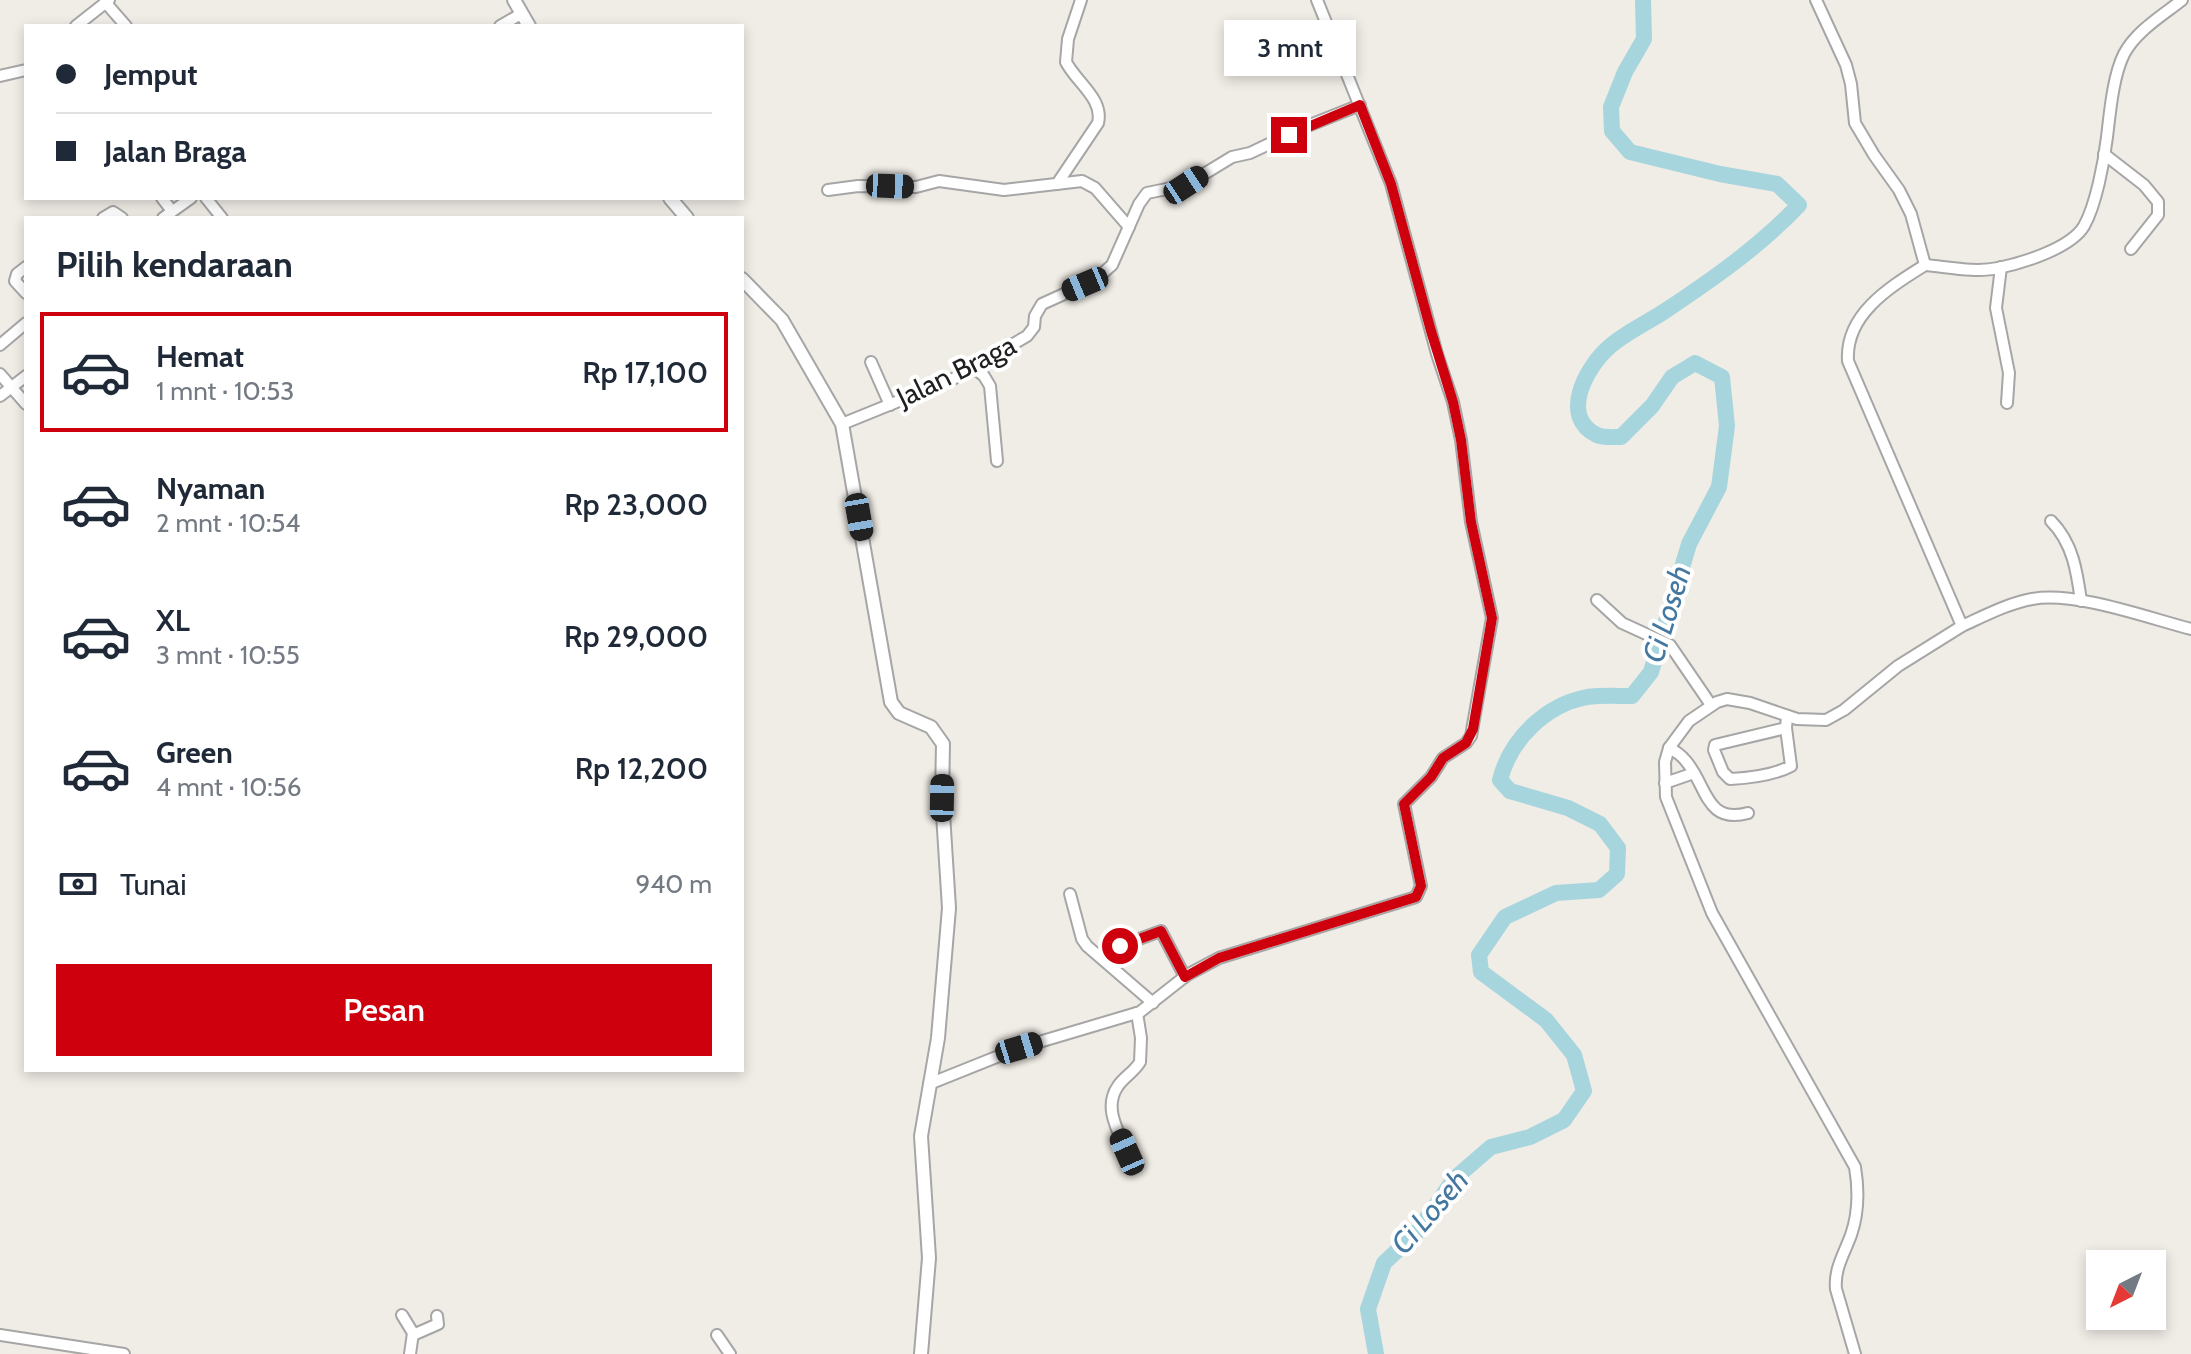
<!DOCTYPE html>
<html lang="id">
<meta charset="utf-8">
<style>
:root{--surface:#fff;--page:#f6f6f7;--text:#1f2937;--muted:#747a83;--line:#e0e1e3;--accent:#cf000d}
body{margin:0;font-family:Cabin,sans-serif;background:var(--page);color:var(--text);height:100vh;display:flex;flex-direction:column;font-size:30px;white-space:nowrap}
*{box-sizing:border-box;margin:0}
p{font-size:26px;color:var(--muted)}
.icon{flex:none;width:44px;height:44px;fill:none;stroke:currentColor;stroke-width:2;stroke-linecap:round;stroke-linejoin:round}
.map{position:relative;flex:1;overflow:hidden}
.sheet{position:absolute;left:24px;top:216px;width:720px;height:856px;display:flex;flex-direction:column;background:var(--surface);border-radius:0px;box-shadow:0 4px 12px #0003}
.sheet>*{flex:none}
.guide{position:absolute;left:24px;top:24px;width:720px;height:176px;border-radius:0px;box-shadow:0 4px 12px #0003;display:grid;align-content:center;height:176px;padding:0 32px;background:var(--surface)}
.needle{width:52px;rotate:222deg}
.controls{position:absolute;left:2086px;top:1250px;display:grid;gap:16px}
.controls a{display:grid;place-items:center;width:80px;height:80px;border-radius:0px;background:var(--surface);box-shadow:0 4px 12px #0003;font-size:40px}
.end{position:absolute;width:36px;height:36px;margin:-18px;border:10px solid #cf000d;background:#fff;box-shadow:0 0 0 4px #fff}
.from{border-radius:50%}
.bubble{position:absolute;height:56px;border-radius:0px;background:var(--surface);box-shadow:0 4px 12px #0003;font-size:26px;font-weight:600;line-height:56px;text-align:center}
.car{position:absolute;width:24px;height:48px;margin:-24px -12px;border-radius:10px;box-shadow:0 0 6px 2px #0007;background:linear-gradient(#222 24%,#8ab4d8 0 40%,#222 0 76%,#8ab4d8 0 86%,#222 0)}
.guide b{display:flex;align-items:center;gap:28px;height:76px;font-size:30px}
.guide b+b{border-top:2px solid var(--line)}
.guide i{width:20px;height:20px;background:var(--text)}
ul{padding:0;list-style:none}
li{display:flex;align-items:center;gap:24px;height:120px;margin:0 16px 12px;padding:0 16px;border:4px solid transparent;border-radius:0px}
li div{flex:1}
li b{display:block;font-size:30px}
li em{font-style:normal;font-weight:600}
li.current{border-color:var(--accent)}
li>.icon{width:72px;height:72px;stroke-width:1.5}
h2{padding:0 32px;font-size:36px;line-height:96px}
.pay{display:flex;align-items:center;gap:20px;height:88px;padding:0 32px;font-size:30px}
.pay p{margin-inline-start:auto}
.button{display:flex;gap:16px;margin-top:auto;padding:16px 32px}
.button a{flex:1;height:92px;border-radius:0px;background:var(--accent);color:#fff;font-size:32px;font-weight:600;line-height:92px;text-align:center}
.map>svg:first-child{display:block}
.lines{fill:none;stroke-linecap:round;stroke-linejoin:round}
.river{stroke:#a6d5de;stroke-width:16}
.minor-casing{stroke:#a6a6a6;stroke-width:14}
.tertiary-casing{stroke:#a6a6a6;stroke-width:16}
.minor{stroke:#fff;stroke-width:10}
.tertiary{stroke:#fff;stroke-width:12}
.route{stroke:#cf000d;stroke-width:10}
.labels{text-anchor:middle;stroke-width:8;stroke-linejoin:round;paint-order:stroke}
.street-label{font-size:28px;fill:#1f1f1f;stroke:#fff}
.water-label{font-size:30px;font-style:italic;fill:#4578a0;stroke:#fff}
</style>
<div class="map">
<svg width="2191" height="1354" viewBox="0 0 2191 1354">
<rect width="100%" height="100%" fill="#f0ece6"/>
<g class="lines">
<path class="river" d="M1376,1354L1368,1309L1384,1263L1418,1231L1454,1179L1491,1147L1530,1137L1564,1120L1584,1091L1574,1055L1546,1020L1481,972L1479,955L1505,917L1556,893L1599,890L1617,874L1618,848L1600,824L1568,808L1510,791L1500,780C1510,740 1545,705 1587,697C1601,695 1618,696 1632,696L1651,672L1689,544L1719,487L1727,426L1722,377L1695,363L1672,377L1652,406L1621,437C1614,437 1603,438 1597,435C1559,417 1586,368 1608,348C1624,333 1647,323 1665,311C1713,279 1759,247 1799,205L1777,184L1720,174L1630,152L1612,131L1611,107L1625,72L1644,39L1643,0"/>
<defs>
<g id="minor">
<path d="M1816,0L1846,65L1851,84L1855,123L1874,155L1899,190L1911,214L1925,265C1890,287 1845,314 1848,361L1962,626C1984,616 2009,603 2032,599C2075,591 2148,618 2191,629"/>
<path d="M105,2L126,26"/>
<path d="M76,26L109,0"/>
<path d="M500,26L521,14"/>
<path d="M0,76L26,70"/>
<path d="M2104,154L2144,185L2158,202V215L2131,249"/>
<path d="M1057,184L1098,123C1104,99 1076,82 1066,62L1068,39L1081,0"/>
<path d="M828,190L858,186L916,187L939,181L1004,190L1082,181L1095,188L1129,227"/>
<path d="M162,198L172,211"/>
<path d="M206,198L222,218"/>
<path d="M103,218L113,212L122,218"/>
<path d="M163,218L191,198"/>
<path d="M1925,265C1948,267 1976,273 1998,268C2023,263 2071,248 2084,226C2096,205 2104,162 2107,137C2110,112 2113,76 2124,54C2136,31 2163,15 2182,0"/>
<path d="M26,267L17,274L15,281L26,293"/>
<path d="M2001,267L1996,308L2009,373L2007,403"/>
<path d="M0,345L26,323"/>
<path d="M871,362L890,405"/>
<path d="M973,367L984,376L990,386L997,461"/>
<path d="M0,374L26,404"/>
<path d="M0,396L26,376"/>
<path d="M842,424L953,379L1027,336L1034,327L1035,316L1042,304L1095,280L1112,265L1139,204L1147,193L1186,185L1232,157L1250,153L1305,127L1360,105"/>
<path d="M2051,521C2073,543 2077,572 2081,601"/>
<path d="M1597,600L1622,623L1670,645L1711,705"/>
<path d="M1786,728L1715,745L1714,750L1723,772L1730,779C1749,778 1774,775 1791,766L1786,728L1787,716"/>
<path d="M1669,748C1675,751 1681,755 1685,760C1707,784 1705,825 1748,813"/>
<path d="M1665,783L1694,773"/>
<path d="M1070,894L1082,939L1087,946L1153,1003"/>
<path d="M1120,946L1161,931L1185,977"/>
<path d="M929,1084L1019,1048L1140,1012L1187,975L1219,958L1416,897L1421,886L1404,804L1431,777L1443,758L1466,743L1471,736L1492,618L1471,522L1461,440L1453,402L1437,354L1391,184L1317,0"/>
<path d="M1127,1152C1118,1131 1103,1107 1118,1086C1124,1077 1134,1072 1140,1062L1141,1038L1137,1013"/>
<path d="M402,1315L413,1333L410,1354"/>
<path d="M0,1335L124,1354"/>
<path d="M413,1335L438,1324L437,1316"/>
<path d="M717,1335L730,1354"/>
<path d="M1855,1354L1836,1289C1834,1269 1844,1254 1851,1235C1859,1212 1859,1191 1855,1167L1712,913L1666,797L1665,762L1669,748L1689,721L1717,702L1727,699L1750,703L1797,719L1826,720L1844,710L1898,666L1962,626"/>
</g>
<g id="tertiary">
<path d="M514,0L529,26"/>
<path d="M670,198L687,218"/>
<path d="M742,279L782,320L842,424L891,702L899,713L931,727L943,744L942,798L949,908L938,1038L921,1136L929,1258L921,1354"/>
</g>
</defs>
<use href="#minor" class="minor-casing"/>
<use href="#tertiary" class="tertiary-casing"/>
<use href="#minor" class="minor"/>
<use href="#tertiary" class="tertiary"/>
</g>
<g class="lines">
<path class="route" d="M1120,946L1161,931L1185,977L1219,958L1416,897L1421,886L1404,804L1431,777L1443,758L1466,743L1473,729L1492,618L1471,522L1461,440L1453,402L1431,331L1391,184L1360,105L1289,135"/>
</g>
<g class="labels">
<g class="street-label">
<text transform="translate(956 371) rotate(-26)" y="10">Jalan Braga</text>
</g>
<g class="water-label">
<text transform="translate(1667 614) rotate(-73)" y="10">Ci Loseh</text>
<text transform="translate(1430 1212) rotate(-49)" y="10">Ci Loseh</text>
</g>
</g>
</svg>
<div class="controls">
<a><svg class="needle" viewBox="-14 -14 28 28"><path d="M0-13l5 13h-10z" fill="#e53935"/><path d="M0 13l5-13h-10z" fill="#747a83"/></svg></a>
</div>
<i class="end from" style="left:1120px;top:946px"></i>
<i class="end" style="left:1289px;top:135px"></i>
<div class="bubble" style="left:1224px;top:20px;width:132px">3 mnt</div>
<i class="car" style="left:1186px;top:185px;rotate:57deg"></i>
<i class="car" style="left:890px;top:186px;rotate:92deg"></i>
<i class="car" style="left:1085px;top:284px;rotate:247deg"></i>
<i class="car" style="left:859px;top:517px;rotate:170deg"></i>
<i class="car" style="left:942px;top:798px;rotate:1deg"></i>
<i class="car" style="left:1019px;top:1048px;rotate:73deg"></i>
<i class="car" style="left:1127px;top:1152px;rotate:336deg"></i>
<div class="guide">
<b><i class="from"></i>Jemput</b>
<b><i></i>Jalan Braga</b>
</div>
<section class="sheet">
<h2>Pilih kendaraan</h2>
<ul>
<li class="current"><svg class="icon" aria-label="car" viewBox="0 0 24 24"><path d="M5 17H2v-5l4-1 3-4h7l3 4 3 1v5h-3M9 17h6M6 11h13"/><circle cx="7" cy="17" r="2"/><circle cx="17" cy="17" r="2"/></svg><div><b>Hemat</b><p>1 mnt · 10:53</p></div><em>Rp 17,100</em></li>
<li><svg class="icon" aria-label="car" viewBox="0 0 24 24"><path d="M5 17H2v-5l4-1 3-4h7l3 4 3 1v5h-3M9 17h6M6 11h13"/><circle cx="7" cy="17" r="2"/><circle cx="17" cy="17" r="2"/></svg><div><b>Nyaman</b><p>2 mnt · 10:54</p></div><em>Rp 23,000</em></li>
<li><svg class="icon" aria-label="car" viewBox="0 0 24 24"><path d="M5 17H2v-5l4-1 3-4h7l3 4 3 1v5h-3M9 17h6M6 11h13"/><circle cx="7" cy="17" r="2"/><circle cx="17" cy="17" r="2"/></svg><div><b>XL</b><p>3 mnt · 10:55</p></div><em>Rp 29,000</em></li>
<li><svg class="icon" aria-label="car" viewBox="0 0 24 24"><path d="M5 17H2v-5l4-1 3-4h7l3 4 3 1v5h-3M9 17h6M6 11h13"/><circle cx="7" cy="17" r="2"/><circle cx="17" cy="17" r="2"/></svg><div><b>Green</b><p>4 mnt · 10:56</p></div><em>Rp 12,200</em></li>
</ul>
<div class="pay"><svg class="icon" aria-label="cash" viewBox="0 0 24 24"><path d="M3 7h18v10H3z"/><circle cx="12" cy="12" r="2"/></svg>Tunai<p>940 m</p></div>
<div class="button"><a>Pesan</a></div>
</section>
</div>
